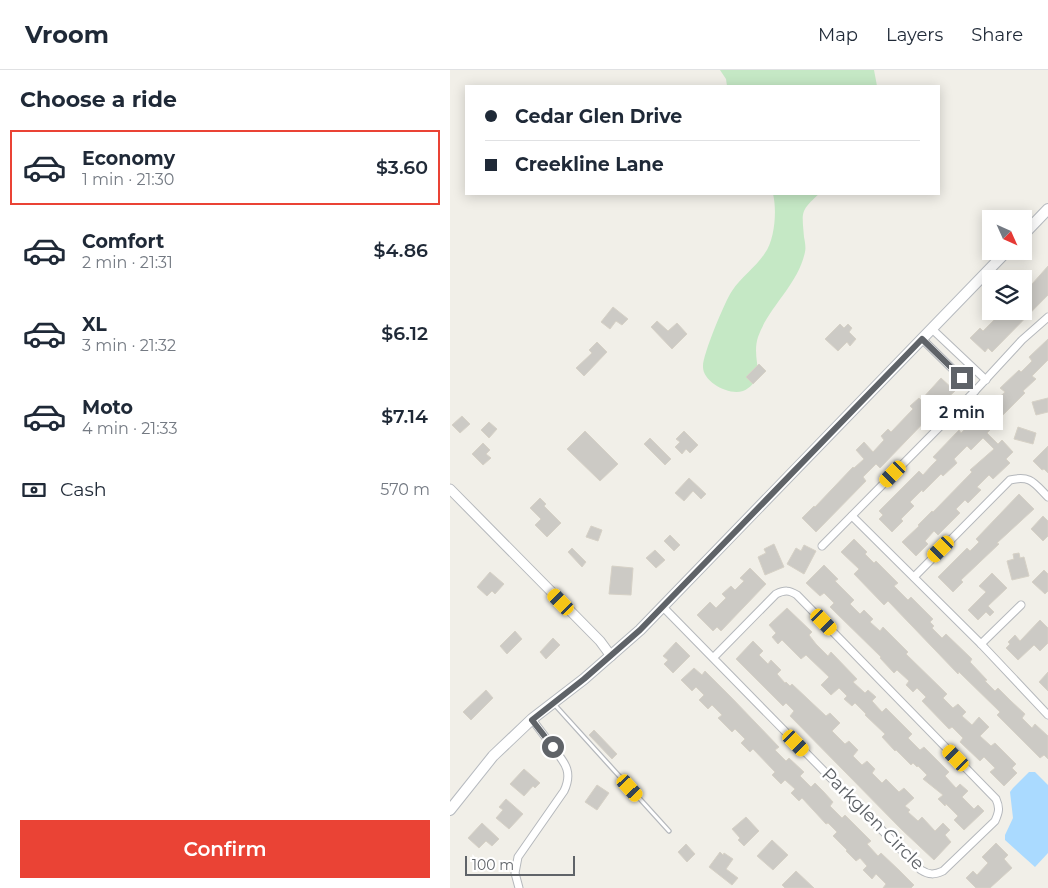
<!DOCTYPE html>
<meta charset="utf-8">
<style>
:root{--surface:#fff;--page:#f2f2f3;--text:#1f2937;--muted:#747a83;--line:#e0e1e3;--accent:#ea4335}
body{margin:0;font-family:Montserrat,sans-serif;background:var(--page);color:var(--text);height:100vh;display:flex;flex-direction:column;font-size:19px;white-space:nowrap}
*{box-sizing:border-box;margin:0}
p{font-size:16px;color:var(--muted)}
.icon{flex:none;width:28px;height:28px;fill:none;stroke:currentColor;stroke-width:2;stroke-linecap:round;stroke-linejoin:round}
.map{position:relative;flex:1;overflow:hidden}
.sheet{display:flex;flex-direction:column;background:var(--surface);width:450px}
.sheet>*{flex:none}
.banner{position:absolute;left:15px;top:15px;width:475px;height:110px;border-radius:0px;box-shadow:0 2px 12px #0003;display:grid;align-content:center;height:110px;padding:0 20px;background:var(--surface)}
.needle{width:32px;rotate:135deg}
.controls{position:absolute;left:532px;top:140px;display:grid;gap:10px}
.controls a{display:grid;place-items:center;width:50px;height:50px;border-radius:0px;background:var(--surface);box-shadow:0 2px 12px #0003;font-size:25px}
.scale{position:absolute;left:15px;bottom:12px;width:110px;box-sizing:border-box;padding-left:5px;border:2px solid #5f6368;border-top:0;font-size:14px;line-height:18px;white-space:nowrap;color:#5f6368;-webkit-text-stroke:4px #fff;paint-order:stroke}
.end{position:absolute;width:22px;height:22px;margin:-11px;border:6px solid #5f6368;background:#fff;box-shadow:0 0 0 2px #fff}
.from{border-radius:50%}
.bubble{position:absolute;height:35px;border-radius:0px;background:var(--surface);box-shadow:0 2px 12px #0003;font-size:16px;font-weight:600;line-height:35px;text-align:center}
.car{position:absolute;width:15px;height:30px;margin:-15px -8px;border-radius:6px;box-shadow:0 0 4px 1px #0007;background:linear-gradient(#f5c518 24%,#345 0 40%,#f5c518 0 76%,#345 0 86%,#f5c518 0)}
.banner b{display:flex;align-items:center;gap:18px;height:48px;font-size:19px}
.banner b+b{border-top:1px solid var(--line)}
.banner i{width:12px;height:12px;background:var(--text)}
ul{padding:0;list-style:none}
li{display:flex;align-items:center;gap:15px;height:75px;margin:0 10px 8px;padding:0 10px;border:2px solid transparent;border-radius:0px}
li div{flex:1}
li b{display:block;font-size:19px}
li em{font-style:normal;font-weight:600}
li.selected{border-color:var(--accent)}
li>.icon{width:45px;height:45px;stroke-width:1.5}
h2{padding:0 20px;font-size:22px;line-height:60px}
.pay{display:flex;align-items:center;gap:12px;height:55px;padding:0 20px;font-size:19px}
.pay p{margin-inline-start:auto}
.action{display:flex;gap:10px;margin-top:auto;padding:10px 20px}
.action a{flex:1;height:58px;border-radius:0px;background:var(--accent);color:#fff;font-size:20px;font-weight:600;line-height:58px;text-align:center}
header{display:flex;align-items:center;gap:30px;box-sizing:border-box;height:70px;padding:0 25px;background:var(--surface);border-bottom:1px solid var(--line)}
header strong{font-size:24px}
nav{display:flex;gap:28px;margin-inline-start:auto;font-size:18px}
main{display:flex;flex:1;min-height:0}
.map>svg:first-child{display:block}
.green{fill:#c5e8c5}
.water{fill:#aadaff}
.building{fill:#cccac5;stroke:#d6d1c6}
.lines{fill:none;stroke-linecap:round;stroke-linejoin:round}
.service-casing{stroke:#b5b8bc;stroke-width:5.5}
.minor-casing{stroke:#b5b8bc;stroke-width:9}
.tertiary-casing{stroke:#b5b8bc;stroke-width:11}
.secondary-casing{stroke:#b6babf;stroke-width:12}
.service{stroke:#fff;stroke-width:3}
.minor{stroke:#fff;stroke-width:7}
.tertiary{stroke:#fff;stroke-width:9}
.secondary{stroke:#fff;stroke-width:10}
.route{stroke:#5f6368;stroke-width:6}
.labels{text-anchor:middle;stroke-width:5;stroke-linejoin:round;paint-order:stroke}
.street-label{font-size:18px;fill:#5f6368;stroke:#fff}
</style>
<header>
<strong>Vroom</strong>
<nav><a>Map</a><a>Layers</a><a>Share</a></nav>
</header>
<main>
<section class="sheet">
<h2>Choose a ride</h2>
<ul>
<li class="selected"><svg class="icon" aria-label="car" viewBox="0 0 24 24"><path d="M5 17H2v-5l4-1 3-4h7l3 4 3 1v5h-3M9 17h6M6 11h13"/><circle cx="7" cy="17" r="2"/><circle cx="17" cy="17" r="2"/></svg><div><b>Economy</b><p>1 min · 21:30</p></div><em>$3.60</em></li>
<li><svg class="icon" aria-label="car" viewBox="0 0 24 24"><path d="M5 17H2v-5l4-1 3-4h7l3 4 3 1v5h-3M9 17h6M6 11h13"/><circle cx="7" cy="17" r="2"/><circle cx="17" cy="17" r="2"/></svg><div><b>Comfort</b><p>2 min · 21:31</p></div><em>$4.86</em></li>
<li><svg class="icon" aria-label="car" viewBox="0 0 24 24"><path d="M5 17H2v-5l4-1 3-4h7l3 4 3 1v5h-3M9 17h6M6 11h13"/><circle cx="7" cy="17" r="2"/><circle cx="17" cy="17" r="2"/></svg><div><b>XL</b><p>3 min · 21:32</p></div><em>$6.12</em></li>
<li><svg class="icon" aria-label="car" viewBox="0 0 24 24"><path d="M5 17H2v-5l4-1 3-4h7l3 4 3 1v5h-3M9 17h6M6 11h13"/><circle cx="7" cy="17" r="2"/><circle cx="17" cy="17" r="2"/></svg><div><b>Moto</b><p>4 min · 21:33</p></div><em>$7.14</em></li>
</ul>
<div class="pay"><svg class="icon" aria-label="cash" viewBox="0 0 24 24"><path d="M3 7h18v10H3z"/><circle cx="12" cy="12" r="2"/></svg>Cash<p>570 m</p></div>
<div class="action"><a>Confirm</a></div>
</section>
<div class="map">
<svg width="598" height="818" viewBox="0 0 598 818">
<rect width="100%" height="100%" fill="#f1efe8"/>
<g class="green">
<path d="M270,0H424L427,16H277L276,9Z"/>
<path d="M323,124H369C350,141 352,142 354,167C355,172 356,178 355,182C348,215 319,236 308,267C304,279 307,293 309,305C305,311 301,318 293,321C279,326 252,312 253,296C253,284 275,231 282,221C291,207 306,197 315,183C325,169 327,140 323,124Z"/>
</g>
<path class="water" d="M579,702H585L598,715V783L585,797L555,770V765L563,748L560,722L563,718Z"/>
<g class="building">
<path d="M598,196V225L542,282L538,278L535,282L520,268L530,258L533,261L549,245L545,241H574V223Z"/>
<path d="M163,237L178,249L172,255L166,251L160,259L151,252Z"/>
<path d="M207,251L218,261L227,253L237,264L222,279L201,257Z"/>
<path d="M390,254L394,258L398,254L402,258L399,262L406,269L400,276L397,272L388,281L375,269Z"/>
<path d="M598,269V290L582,306L586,309L573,321L575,323L542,356L543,357L537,363L548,374L552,370L563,382L556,389L560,393L543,409L539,405L527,417L531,420L518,433L515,430L506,439L510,443L488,465L484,461L475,471L478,474L466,486L452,472L469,456L468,455L482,441L483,442L522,402L520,400L544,379L533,368L521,380L517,376L504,389L507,393L493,406L491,404L473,422L472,420L460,432L464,436L451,449L453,451L442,462L429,449L433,445L429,441L469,401L473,405L482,395L487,390L483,387L509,360L511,363L536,338L533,335L538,330L542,334L555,322L550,318L569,300L571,302L582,291L579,287Z"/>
<path d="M147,272L157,282L134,306L126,298L142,283L139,280Z"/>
<path d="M309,294L316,301L303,314L296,307Z"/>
<path d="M491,308L505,321L492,333L489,331L480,340L483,343L430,398L426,394L413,407L416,411L366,462L352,448L364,436L365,437L403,397L404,398L414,389L406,380L414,372L423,382L434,370L431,366L438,359L441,362L463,339L460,336L469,328L471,330Z"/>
<path d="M598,328V342L586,345L582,332Z"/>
<path d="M12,346L20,354L10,363L2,355Z"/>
<path d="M39,352L47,359L39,368L31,360Z"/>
<path d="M568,357L586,363L583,374L564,369Z"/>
<path d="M135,361L168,394L150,411L117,379Z"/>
<path d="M234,361L248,375L240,383L236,379L232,384L225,377L230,372L226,369Z"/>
<path d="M200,368L221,389L215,395L194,374Z"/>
<path d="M33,373L40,380L36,384L41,388L33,395L22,384Z"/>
<path d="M598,376V403L594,399L592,400L583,391Z"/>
<path d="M239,408L256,424L251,429L243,421L234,431L225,423Z"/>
<path d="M569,424L584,439L547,473L549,474L511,510L513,512L503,522L488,507L517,478L520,481L529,472L526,469Z"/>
<path d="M90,428L96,434L94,436L111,453L97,467L85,455L91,449L80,438Z"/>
<path d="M593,446L598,451V466L593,471L581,459Z"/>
<path d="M141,456L152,460L148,471L136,467Z"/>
<path d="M220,465L230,475L224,481L214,471Z"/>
<path d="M404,469L417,482L415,484L424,493L426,491L448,513L444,516L458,530L461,527L483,549L480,552L484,556L482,558L492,568L496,564L522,589L520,592L537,610L535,611L545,621L548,618L561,631L575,644L572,648L582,658L585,654L598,666V689L594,685L590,688L547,645L550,642L509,602L508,604L438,531L434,535L404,504L409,499L391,482Z"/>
<path d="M324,474L334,497L315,505L308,487L316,483L314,479Z"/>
<path d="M354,475L366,481L354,504L337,494L346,478L351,481Z"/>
<path d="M122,478L136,492L132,497L118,482Z"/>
<path d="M205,480L215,490L206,498L196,488Z"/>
<path d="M569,483L570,488L574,487L579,506L562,510L557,491L564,489L563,484Z"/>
<path d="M374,495L388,509L385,511L404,530L400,534L410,544L414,540L423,549L420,552L430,561L433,557L458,582L456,584L497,624L493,628L503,638L508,634L516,642L512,646L522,655L529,647L539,657L530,666L541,676L545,673L566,694L562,698L567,703L554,716L540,702L545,698L534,687L530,691L510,672L513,668L502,657L499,659L472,631L476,627L467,618L463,622L456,615L459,611L447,600L444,603L430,588L431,587L380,537L384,533L374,523L370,526L356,513Z"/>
<path d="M162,496L183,498L181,525L159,524Z"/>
<path d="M300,498L316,514L271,561L267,557L263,561L247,545L260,532L266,538L276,528L272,524L281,516L285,520L294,511L290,508Z"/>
<path d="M594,500L598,504V521L595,524L582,512Z"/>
<path d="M40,502L54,514L45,524L42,521L37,526L27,517Z"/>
<path d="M542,503L557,518L538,536L544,542L540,546L536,542L528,550L518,540L536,522L529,516Z"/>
<path d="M337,538L362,562L359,565L366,574L378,586L381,582L407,609L403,612L415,623L418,620L426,627L422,631L432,642L436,638L462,664L458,668L470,680L474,677L499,702L495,706L506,718L510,714L518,721L512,727L524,739L528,735L534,741L514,760L504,750L508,746L496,734L495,736L488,729L493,725L473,709L477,705L468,696L467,697L463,693L461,695L446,680L445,681L432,667L435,664L415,645L416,644L405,633L402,636L394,629L397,626L389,618L381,625L371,615L379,607L356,585L351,589L332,570L328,574L322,567L326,563L319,555Z"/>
<path d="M590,550L598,558V573L590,581L584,575L568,590L556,578L560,574L558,572L565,565L570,571Z"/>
<path d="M65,561L72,569L57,584L50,576Z"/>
<path d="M103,568L110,575L96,589L90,582Z"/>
<path d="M303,571L313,581L309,585L318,594L321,590L331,600L327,604L335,613L336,612L340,616L342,614L376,646L380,643L390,653L382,661L395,674L399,671L408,680L403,686L412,695L417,691L425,699L422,703L432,713L436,709L449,722L454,718L464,728L455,736L460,740L458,742L468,751L472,747L485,761L493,753L500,760L495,765L501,772L484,790L451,759L340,646L344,641L336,633L333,636L286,589Z"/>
<path d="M226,572L240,586L223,603L214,594L218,590L213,586Z"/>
<path d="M244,598L252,605L255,601L281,627L329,677L325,680L336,691L339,688L354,702L350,706L361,717L365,713L373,721L383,732L380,736L392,748L395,745L421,771L417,774L428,786L431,783L450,801L464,815L461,818H433L436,814L426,804L422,809L413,800L417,796L410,788L406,791L396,781L397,780L383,766L387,762L378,753L376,754L352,728L349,731L341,723L345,719L335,710L331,714L322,705L325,702L303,679L300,682L291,673L295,669L285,659L282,662L268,648L272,645L262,635L258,639L249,630L254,625L246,617L242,621L231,610Z"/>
<path d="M598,602V621L589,612Z"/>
<path d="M36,620L43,628L21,650L13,642Z"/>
<path d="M144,660L167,684L162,689L139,665Z"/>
<path d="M74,699L90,713L85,718L83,716L74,726L60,714Z"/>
<path d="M147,715L159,723L147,740L135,732Z"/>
<path d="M56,729L73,744L59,759L46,748L53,740L49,737Z"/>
<path d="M296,747L309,761L294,776L288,770L290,768L282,759Z"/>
<path d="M32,753L49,769L42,776L36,771L29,778L18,768Z"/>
<path d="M322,770L338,785L323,800L307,786Z"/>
<path d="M546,773L558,785L554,789L562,798L540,818H526L516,808L523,801L527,805L538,793L532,787Z"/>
<path d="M236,774L245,784L237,792L228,782Z"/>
<path d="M270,782L273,785L274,783L283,789L276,799L288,808L282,815L259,797Z"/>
<path d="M346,801L364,818H335L332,815Z"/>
</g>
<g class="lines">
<defs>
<path id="service" d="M104,634L219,761"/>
<g id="minor">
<path d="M482,259L536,310"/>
<path d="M472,269L525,321"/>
<path d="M402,446L531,574L598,645"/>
<path d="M372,476L525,321L572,270L598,247"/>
<path d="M464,507L560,410C581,405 584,413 598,427"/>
<path d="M213,537L471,800C479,805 484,805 493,801L545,751C549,742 550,738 546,729L347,525C339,520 335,520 326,524L263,588"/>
<path d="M531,574L571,535"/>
<path d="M69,818L65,803L68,787L114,721C124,700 113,691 101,675C95,666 88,658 82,649"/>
</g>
<path id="tertiary" d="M0,419L150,571L161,586"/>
<g id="secondary">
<path d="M574,164L598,139"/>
<path d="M0,740L43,686L82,649L134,609L190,560L557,181"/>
</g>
</defs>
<use href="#service" class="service-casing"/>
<use href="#minor" class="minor-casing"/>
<use href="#tertiary" class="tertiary-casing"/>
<use href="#secondary" class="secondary-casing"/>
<use href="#service" class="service"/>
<use href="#minor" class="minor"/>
<use href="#tertiary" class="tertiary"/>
<use href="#secondary" class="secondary"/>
</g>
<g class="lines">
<path class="route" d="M103,677L82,650L134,609L190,560L472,269L512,308"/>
</g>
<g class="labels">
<g class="street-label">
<text transform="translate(423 749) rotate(45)" y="6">Parkglen Circle</text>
</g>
</g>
</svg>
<div class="controls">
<a><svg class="needle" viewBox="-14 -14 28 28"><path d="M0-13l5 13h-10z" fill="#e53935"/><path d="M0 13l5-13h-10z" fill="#747a83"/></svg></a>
<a><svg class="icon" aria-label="layers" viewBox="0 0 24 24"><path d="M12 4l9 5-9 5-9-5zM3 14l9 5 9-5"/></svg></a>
</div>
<div class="scale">100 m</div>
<i class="end from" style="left:103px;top:677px"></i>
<i class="end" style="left:512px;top:308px"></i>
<div class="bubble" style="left:471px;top:325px;width:82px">2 min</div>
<i class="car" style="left:443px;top:404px;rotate:224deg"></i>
<i class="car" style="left:491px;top:479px;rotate:225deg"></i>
<i class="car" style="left:111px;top:532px;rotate:316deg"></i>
<i class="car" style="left:374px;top:552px;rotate:136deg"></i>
<i class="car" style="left:346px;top:673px;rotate:136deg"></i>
<i class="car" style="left:506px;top:688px;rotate:316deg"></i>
<i class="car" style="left:180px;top:718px;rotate:138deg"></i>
<div class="banner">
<b><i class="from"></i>Cedar Glen Drive</b>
<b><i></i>Creekline Lane</b>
</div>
</div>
</main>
